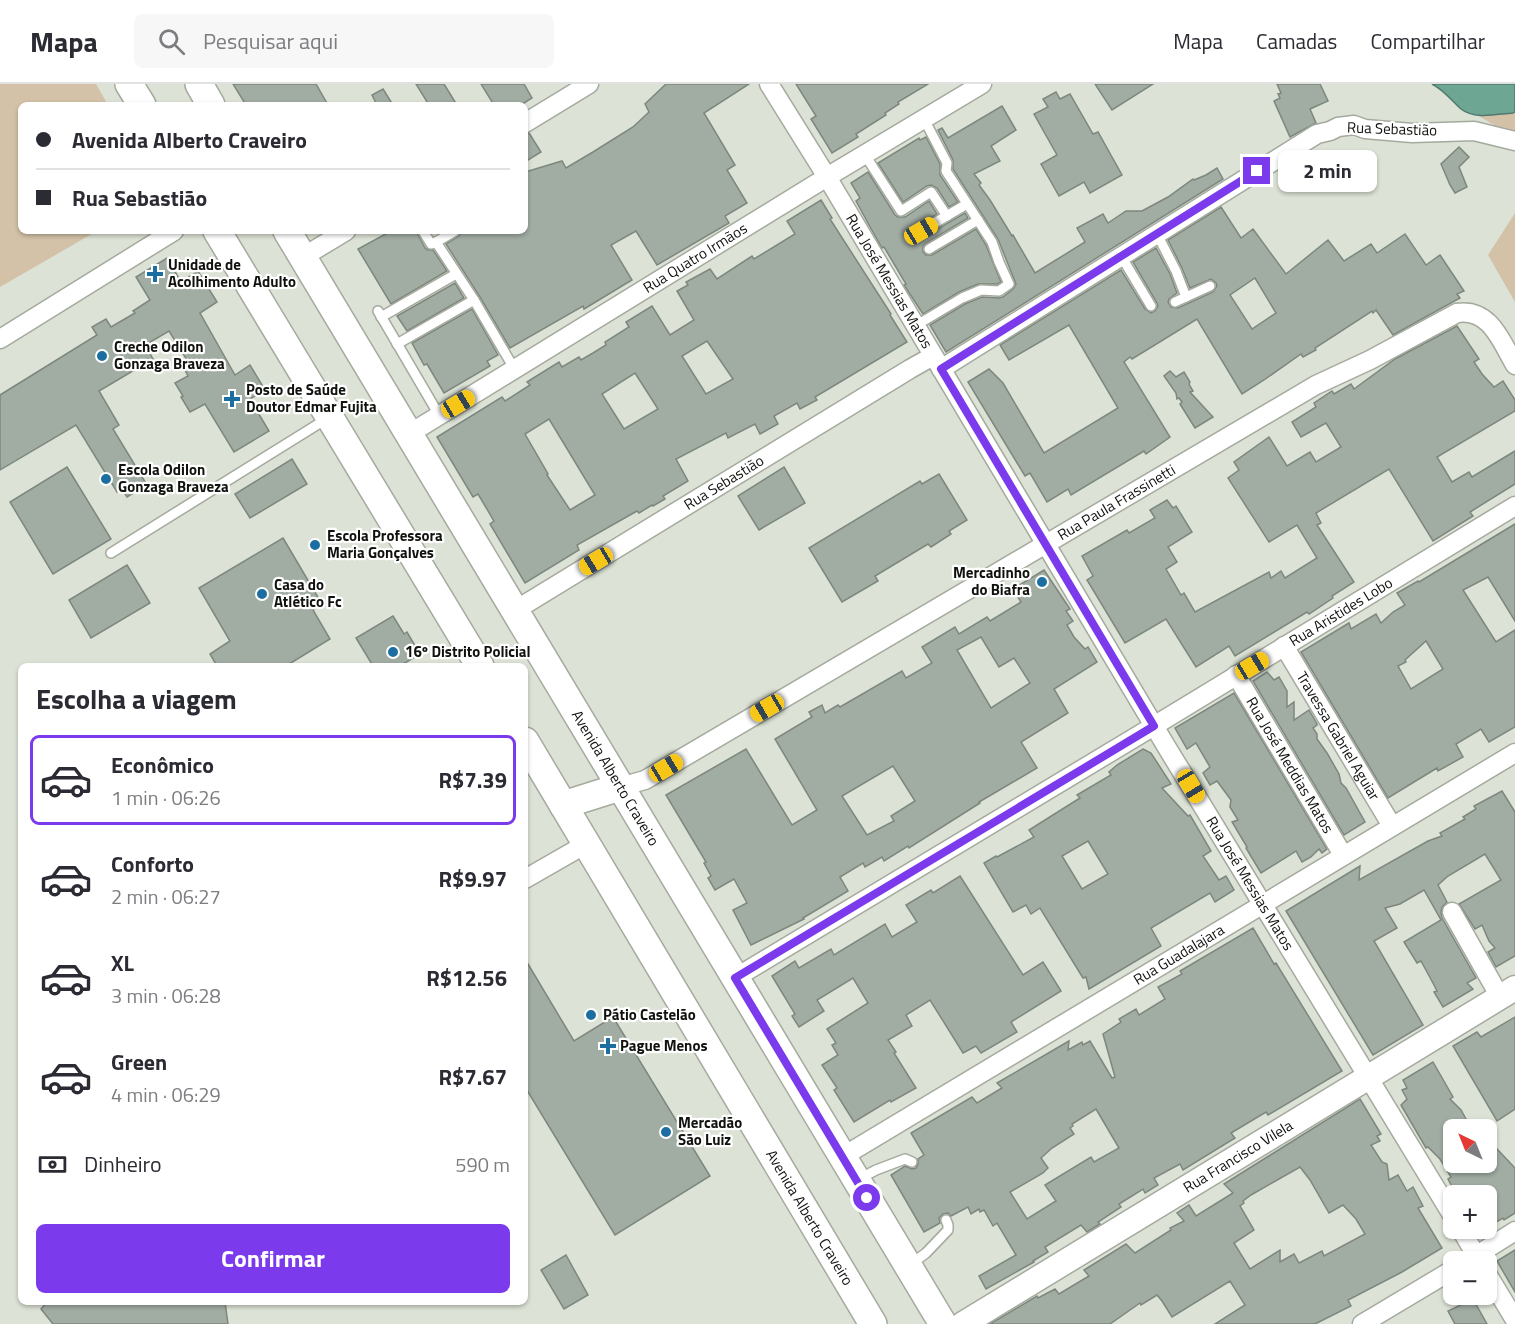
<!DOCTYPE html>
<html lang="pt">
<meta charset="utf-8">
<style>
:root{--surface:#fff;--page:#f7f7f7;--text:#2b2b33;--muted:#7c7c81;--line:#e1e1e2;--accent:#7c3aed}
body{margin:0;font-family:"Titillium Web",sans-serif;background:var(--page);color:var(--text);height:100vh;display:flex;flex-direction:column;font-size:22px;white-space:nowrap}
*{box-sizing:border-box;margin:0}
p{font-size:20px;color:var(--muted)}
.icon{flex:none;width:33px;height:33px;fill:none;stroke:currentColor;stroke-width:2;stroke-linecap:round;stroke-linejoin:round}
.map{position:relative;flex:1;overflow:hidden}
.drawer{position:absolute;left:18px;top:579px;width:510px;height:642px;display:flex;flex-direction:column;background:var(--surface);border-radius:9px;box-shadow:0 2px 4px #0004}
.drawer>*{flex:none}
.top-card{position:absolute;left:18px;top:18px;width:510px;height:132px;border-radius:9px;box-shadow:0 2px 4px #0004;display:grid;align-content:center;height:132px;padding:0 18px;background:var(--surface)}
.needle{width:39px;rotate:317deg}
.controls{position:absolute;left:1443px;top:1035px;display:grid;gap:12px}
.controls a{display:grid;place-items:center;width:54px;height:54px;border-radius:9px;background:var(--surface);box-shadow:0 2px 4px #0004;font-size:30px}
.end{position:absolute;width:27px;height:27px;margin:-14px;border:8px solid #7c3aed;background:#fff;box-shadow:0 0 0 3px #fff}
.from{border-radius:50%}
.bubble{position:absolute;height:42px;border-radius:9px;background:var(--surface);box-shadow:0 2px 4px #0004;font-size:20px;font-weight:700;line-height:42px;text-align:center}
.car{position:absolute;width:18px;height:36px;margin:-18px -9px;border-radius:8px;box-shadow:0 0 4px 2px #0007;background:linear-gradient(#f5c518 24%,#345 0 40%,#f5c518 0 76%,#345 0 86%,#f5c518 0)}
.top-card b{display:flex;align-items:center;gap:21px;height:57px;font-size:22px}
.top-card b+b{border-top:2px solid var(--line)}
.top-card i{width:15px;height:15px;background:var(--text)}
ul{padding:0;list-style:none}
li{display:flex;align-items:center;gap:18px;height:90px;margin:0 12px 9px;padding:0 6px;border:3px solid transparent;border-radius:9px}
li div{flex:1}
li b{display:block;font-size:22px}
li em{font-style:normal;font-weight:700}
li.active{border-color:var(--accent)}
li>.icon{width:54px;height:54px;stroke-width:1.5}
h2{padding:0 18px;font-size:27px;line-height:72px}
.pay{display:flex;align-items:center;gap:15px;height:66px;padding:0 18px;font-size:22px}
.pay p{margin-inline-start:auto}
.cta{display:flex;gap:12px;margin-top:auto;padding:12px 18px}
.cta a{flex:1;height:69px;border-radius:9px;background:var(--accent);color:#fff;font-size:24px;font-weight:700;line-height:69px;text-align:center}
header{display:flex;align-items:center;gap:36px;box-sizing:border-box;height:84px;padding:0 30px;background:var(--surface);border-bottom:2px solid var(--line)}
header strong{font-size:28px}
nav{display:flex;gap:33px;margin-inline-start:auto;font-size:21px}
.search{width:420px;height:54px;background:var(--page);display:flex;align-items:center;gap:15px;box-sizing:border-box;padding:0 21px;border-radius:9px;color:var(--muted);font-size:22px}
.map>svg:first-child{display:block}
.green{fill:#d3c2a8}
.water{fill:#6da794;stroke:#517a6c;stroke-width:1.5}
.building{fill:#a1aca3;stroke:#7d877e;stroke-width:1.5;fill-rule:evenodd}
.lines{fill:none;stroke-linecap:round;stroke-linejoin:round}
.lane-casing{stroke:#a5aa9e;stroke-width:12}
.street-casing{stroke:#a5aa9e;stroke-width:21}
.secondary-casing{stroke:#a5aa9e;stroke-width:27}
.primary-casing{stroke:#a5aa9e;stroke-width:30}
.lane{stroke:#fff;stroke-width:9}
.street{stroke:#fff;stroke-width:18}
.secondary{stroke:#fff;stroke-width:24}
.primary{stroke:#fff;stroke-width:27}
.route{stroke:#7c3aed;stroke-width:8}
.poi-dot{fill:#1b6e9f;stroke:#fff;stroke-width:2}
.labels{text-anchor:middle;stroke-width:4.5;stroke-linejoin:round;paint-order:stroke}
.street-label{font-size:15px;fill:#10120e;stroke:#fff}
.poi-label{font-size:15px;font-weight:bold;fill:#10120e;stroke:#fff;text-anchor:start}
</style>
<header>
<strong>Mapa</strong>
<div class="search"><svg class="icon" aria-label="search" viewBox="0 0 24 24"><circle cx="10" cy="10" r="6"/><path d="M15 15l6 6"/></svg>Pesquisar aqui</div>
<nav><a>Mapa</a><a>Camadas</a><a>Compartilhar</a></nav>
</header>
<div class="map">
<svg width="1515" height="1240" viewBox="0 0 1515 1240">
<rect width="100%" height="100%" fill="#dce2d5"/>
<g class="green">
<path d="M0,0H96L108,21H21V147H97L0,203Z"/>
<path d="M1515,28V54L1479,32L1513,29Z"/>
<path d="M1515,129V218L1488,171Z"/>
</g>
<path class="water" d="M1432,0H1515V28L1513,29C1497,30 1475,36 1461,25C1451,16 1444,6 1432,0Z"/>
<g class="building">
<path d="M233,0H316L328,21H246Z"/>
<path d="M416,0H444L457,21H429Z"/>
<path d="M481,0H524L532,14L521,21H494Z"/>
<path d="M666,0H749L704,29L735,81L727,86L747,119L725,132L729,139L657,181L636,147L611,161L632,196L584,225L583,222L510,264L480,213L446,160L459,152L462,147H525V88L562,77L566,84L593,68L633,43L649,28L645,20Z"/>
<path d="M796,0H928L898,18L899,20L885,29L886,31L856,50L858,53L832,69L811,35L816,32Z"/>
<path d="M1095,0H1153L1112,26Z"/>
<path d="M1277,0H1320L1328,17L1310,25L1316,39L1290,53L1274,17L1280,14L1278,10L1281,9Z"/>
<path d="M383,5L393,21H377L372,11Z"/>
<path d="M1056,8L1060,15L1070,10L1093,50L1098,48L1122,91L1090,109L1084,98L1059,112L1041,80L1057,71L1034,30L1048,23L1043,15Z"/>
<path d="M1002,22L1016,46L991,62L1000,77L974,90L981,99L979,101L990,116L1012,152L1013,151L1035,189L1085,158L1077,144L1103,130L1108,139L1126,127H1142L1168,113L1193,95L1194,96L1206,91L1217,84L1223,95L946,268L930,241L965,220L982,213L999,214L1003,213L1013,205L1016,200L998,155L953,85V76L938,46L942,44L948,54Z"/>
<path d="M529,49L541,68L525,78V50Z"/>
<path d="M926,53L940,80V91L958,118L949,123L937,104L931,101L927,102L903,118L878,79L919,54L920,56Z"/>
<path d="M1459,63L1469,73L1459,83L1467,103L1455,109L1450,101L1441,80Z"/>
<path d="M868,88L895,131L898,133H905L929,117L937,130L915,143L914,148L918,153H924L965,129L968,134L926,159L923,162V168L926,171H932L976,145L986,161L1001,198L997,200H978L959,208L923,230L906,204L904,201L906,200L884,163L882,164L869,141L856,117L860,114L851,99Z"/>
<path d="M821,116L832,134L830,135L891,230L890,231L907,258L815,313L817,316L800,325L797,319L774,332L778,340L760,350L755,340L728,354L726,349L676,375L688,397L663,412L665,415L653,422L652,421L639,429L637,427L577,461L579,466L525,499L490,440L494,437L478,410L473,413L437,353L502,313L505,317L530,301L527,298L559,278L562,283L579,273L581,276L593,269L606,261L605,258L629,243L626,238L652,222L670,251L694,236L677,207L688,201L686,198L710,185L717,195L752,172L754,175L795,150L787,137ZM707,257L733,295L706,310L682,272ZM635,289L658,325L624,345L602,310ZM549,335L595,411L570,426L547,391L548,390L525,350Z"/>
<path d="M1221,123L1241,154L1253,145L1286,190L1328,156L1344,177L1371,160L1377,169L1405,150L1426,181L1440,171L1464,207L1457,210L1460,214L1393,251L1376,226L1373,229L1372,227L1315,264L1316,266L1303,273L1301,270L1264,296L1242,310L1197,235L1132,275L1130,273L1124,278L1170,353L1146,370L1144,367L1071,411L1068,405L1047,418L1030,389L1025,392L968,298L989,285L1003,299L1044,369L1118,324L1069,241L1009,276L1000,261L1121,186L1145,225L1151,229L1155,227L1158,222L1157,219L1133,178L1156,164L1170,190L1177,209L1169,215L1168,218L1171,223L1178,224L1213,208L1217,202L1216,199L1211,195L1190,204L1182,184L1168,156ZM1255,194L1276,229L1252,245L1230,211Z"/>
<path d="M391,147H416L425,164L428,166H433L447,187L391,220L358,165Z"/>
<path d="M167,174L181,198L198,187L217,218L200,229L235,291L250,281L265,306L250,315L269,347L234,368L205,320L190,328L181,313L183,312L175,299L188,292L181,279L187,276L169,247L145,261L153,275L99,307L119,341L113,345L147,401L127,413L122,405L117,408L76,341L0,386V311L97,251L92,243L106,235L111,243L135,229L133,227L150,216L136,193Z"/>
<path d="M455,199L464,214L407,247L397,232Z"/>
<path d="M472,225L498,271L487,277L490,282L444,309L427,280L424,281L412,259Z"/>
<path d="M1457,242L1479,275L1474,278L1482,290L1494,303L1503,297L1515,316V327L1437,373L1452,398L1469,388L1472,393L1515,367V400L1470,428L1473,432L1433,457L1389,385L1316,429L1321,439L1317,441L1354,498L1332,512L1333,514L1309,530L1307,528L1235,572L1229,562L1196,583L1166,535L1125,559L1087,496L1093,492L1082,472L1127,446L1129,449L1155,434L1150,426L1167,416L1173,424L1176,422L1192,448L1168,463L1177,478L1166,485L1181,511L1184,509L1195,528L1269,488L1271,494L1281,487L1285,494L1317,474L1297,441L1269,458L1228,394L1239,386L1234,378L1269,353L1287,382L1310,368L1316,378L1341,363L1326,339L1301,353L1292,338L1316,323L1314,319L1332,307L1334,310L1351,300L1354,305L1395,275Z"/>
<path d="M1170,287L1176,293L1184,288L1190,298L1189,300L1193,307L1190,308L1213,333L1195,344L1180,320L1182,318L1179,314L1177,315L1176,309L1164,292Z"/>
<path d="M292,375L307,400L250,434L235,410Z"/>
<path d="M67,383L111,455L53,490L10,418Z"/>
<path d="M784,383L805,419L759,446L738,412Z"/>
<path d="M939,390L967,436L949,447L951,450L931,463L928,460L875,492L878,497L842,518L809,464L920,397L922,400Z"/>
<path d="M1515,440V537L1488,493L1463,506L1496,558L1515,546V643L1489,658L1481,645L1456,660L1463,673L1438,687L1437,684L1388,714L1301,568L1349,539L1351,545L1376,530L1381,539L1393,528L1405,521L1397,509L1418,497L1419,498ZM1426,557L1443,585L1411,605L1398,582L1406,578L1405,576Z"/>
<path d="M283,454L322,520L313,526L330,555L286,582H217L210,570L230,557L199,504Z"/>
<path d="M127,481L150,519L91,554L69,516Z"/>
<path d="M1044,486L1070,525L1066,527L1073,537L1067,541L1074,553L1085,565L1088,563L1097,578L1054,605L1068,629L1021,658L1037,684L979,718L980,719L909,764L908,762L884,777L882,773L865,783L863,779L840,793L848,807L803,834L804,835L751,861L733,826L747,819L734,795L715,806L708,794L711,792L704,779L706,778L666,711L746,665L792,741L817,726L775,655L812,633L809,628L822,621L825,629L838,621L840,623L902,587L906,594L932,579L922,563L955,543L959,550L987,533L990,537L1021,518L1013,505ZM981,553L999,583L1014,574L1030,599L991,624L957,566ZM893,682L915,717L891,732L894,737L867,751L842,712Z"/>
<path d="M393,532L404,550L407,548L420,570L400,582H373L356,554Z"/>
<path d="M1267,588L1274,596L1279,593L1287,607V623L1294,618V636L1309,626L1317,640V641L1313,644L1317,650V655L1327,669L1339,690L1341,699L1346,704L1365,738L1344,751L1253,597Z"/>
<path d="M1234,609L1327,765L1322,769L1319,765L1311,773L1302,778L1296,767L1261,789L1246,764L1247,763L1232,738L1238,736L1230,723L1231,716L1217,697L1210,701L1203,689L1210,683L1196,659L1187,665L1175,644Z"/>
<path d="M1143,665L1151,669L1171,700L1162,704L1188,732L1190,731L1211,767L1203,772L1219,796L1226,792L1234,806L1215,818L1210,809L1151,844L1161,862L1089,905L1086,893L1083,894L1040,824L1031,830L1026,821L1013,828L984,779L996,772L997,773L1034,753L1029,746L1080,714L1077,711L1111,691L1109,688L1117,681ZM1088,757L1108,790L1082,805L1062,772Z"/>
<path d="M1502,707L1515,728V872L1496,883L1488,868L1495,864L1489,857L1482,841L1475,845L1459,820L1501,796L1485,770L1448,792L1438,801L1447,818L1442,823L1441,828L1442,834L1476,894L1467,899L1473,905L1443,923L1434,908L1437,907L1434,901L1421,877L1417,879L1404,858L1441,836L1424,806L1400,820L1385,824L1397,844L1374,857L1423,941L1373,971L1286,827L1360,782L1359,796L1428,757L1442,752L1440,749L1465,735L1463,733L1476,725L1474,722Z"/>
<path d="M960,792L1023,891L1043,878L1061,907L1011,938L1017,948L981,969L976,962L963,969L930,916L906,931L912,942L888,956L896,968L894,969L916,1004L891,1018L890,1016L854,1038L834,1006L837,1004L822,981L838,971L832,961L836,959L827,945L868,919L853,894L817,916L824,927L799,943L792,932L795,930L772,892L795,877L799,884L831,865L834,871L885,840L892,853L917,838L906,821L931,806L933,809Z"/>
<path d="M1253,844L1274,880L1276,879L1342,987L1268,1031L1266,1028L1231,1049L1235,1054L1183,1086L1180,1080L1154,1094L1158,1101L1145,1109L1143,1105L1119,1120L1121,1123L1098,1138L1100,1140L1087,1148L1081,1141L1045,1163L1048,1168L1033,1177L1034,1178L986,1205L979,1192L1016,1171L997,1139L993,1142L984,1126L980,1128L979,1125L971,1130L968,1123L951,1132L948,1129L943,1130L939,1134L940,1139L924,1148L891,1091L905,1082L912,1085L916,1084L918,1080V1075L924,1071L911,1049L972,1013L977,1019L1002,1004L997,999L1069,957L1068,966L1082,958L1083,961L1090,957L1112,994L1115,993L1103,950L1121,938L1119,935L1136,925L1139,931L1165,915L1158,903L1182,890L1180,887ZM1096,1025L1119,1064L1094,1078L1091,1073L1045,1101L1056,1117L1027,1135L1010,1108L1043,1089L1048,1084L1041,1074L1052,1064L1074,1050L1070,1044L1073,1042L1072,1040Z"/>
<path d="M525,875L574,957L613,933L710,1092L615,1151L525,1003Z"/>
<path d="M1515,933V1025L1497,1037L1453,962L1477,948L1481,953Z"/>
<path d="M1433,978L1453,1013L1450,1015L1461,1026L1472,1046H1454V1078H1486V1072L1497,1065L1515,1084V1129L1504,1136L1503,1134L1486,1144V1112H1475L1470,1103L1456,1110L1448,1095L1451,1093L1440,1075L1428,1063L1426,1064L1401,1021L1407,1015L1402,1006L1407,1004L1403,996Z"/>
<path d="M1360,1015L1381,1050L1377,1052L1380,1057L1371,1061L1382,1078L1387,1080L1389,1096L1398,1091L1407,1107L1413,1103L1423,1122L1418,1124L1442,1164L1402,1188L1348,1216L1351,1222L1315,1240H1215L1245,1221L1230,1197L1172,1233L1162,1217L1157,1211L1141,1221L1140,1219L1110,1240H990L1037,1212L1038,1214L1055,1205L1059,1210L1089,1192L1084,1186L1126,1160L1135,1169L1171,1146L1170,1144L1184,1137L1177,1129L1189,1121L1196,1132L1233,1109L1224,1100ZM1300,1083L1310,1096L1329,1129L1343,1121L1356,1135L1365,1150L1324,1172L1322,1167L1299,1179L1294,1170L1280,1178V1166L1250,1185L1234,1159L1254,1146L1240,1122L1244,1119L1243,1117L1251,1111Z"/>
<path d="M1515,1166V1208L1497,1177Z"/>
<path d="M566,1171L588,1211L564,1225L541,1186Z"/>
<path d="M1473,1215L1487,1240H1455L1448,1227Z"/>
<path d="M47,1218H225L228,1240H53L41,1225Z"/>
</g>
<g class="lines">
<defs>
<g id="lane">
<path d="M865,71L901,127L931,108L947,132"/>
<path d="M423,147L431,160L436,158L474,216L515,286"/>
<path d="M921,147L967,120"/>
<path d="M1157,150L1176,187L1186,213"/>
<path d="M436,158L455,147"/>
<path d="M929,165L978,136"/>
<path d="M1121,172L1151,222"/>
<path d="M1175,218L1210,202"/>
<path d="M378,227L439,331"/>
<path d="M381,233L456,190"/>
<path d="M915,242L962,214L981,206L999,207L1009,200L999,178L992,158L946,87L947,79L924,35"/>
<path d="M397,260L474,216"/>
<path d="M111,469L328,334"/>
<path d="M859,1095L876,1086L905,1075L912,1078"/>
<path d="M911,1180L926,1169L948,1146V1141L946,1136"/>
</g>
<g id="street">
<path id="s1" d="M769,0L827,93L1166,662L1454,1134"/>
<path d="M525,39L589,0"/>
<path d="M303,173L346,147"/>
<path d="M0,255L174,147"/>
<path d="M941,285L1317,50L1330,47L1338,43L1354,41L1365,45L1412,49L1474,47L1515,57"/>
<path id="s2" d="M409,350L827,93L982,0"/>
<path id="s3" d="M514,527L910,285L933,272"/>
<path id="s4" d="M1284,562L1392,742"/>
<path id="s5" d="M1236,591L1343,771"/>
<path id="s6" d="M620,703L645,696L1316,301L1370,276L1457,229C1490,224 1501,257 1515,281"/>
<path d="M525,795L586,760"/>
<path d="M1452,828L1500,913"/>
<path id="s7" d="M735,894L1139,651L1515,422"/>
<path id="s8" d="M842,1073L1515,669"/>
<path d="M1460,1144L1480,1178"/>
<path d="M1466,1178L1515,1147"/>
<path d="M1486,1188L1515,1236"/>
<path d="M1362,1240L1454,1185"/>
</g>
<g id="secondary">
<path id="s9" d="M963,1240L1515,904"/>
</g>
<g id="primary">
<path d="M129,0L142,21"/>
<path d="M199,0L211,21"/>
<path d="M217,147L480,582"/>
<path id="s10" d="M287,147L943,1240"/>
<path id="s11" d="M525,657L873,1240"/>
<path d="M563,721L620,703"/>
</g>
</defs>
<use href="#lane" class="lane-casing"/>
<use href="#street" class="street-casing"/>
<use href="#secondary" class="secondary-casing"/>
<use href="#primary" class="primary-casing"/>
<use href="#lane" class="lane"/>
<use href="#street" class="street"/>
<use href="#secondary" class="secondary"/>
<use href="#primary" class="primary"/>
</g>
<g class="lines">
<path class="route" d="M867,1114L735,894L1154,642L941,285L1257,87"/>
</g>
<g class="poi-dot">
<path d="M152 181h6v6h6v6h-6v6h-6v-6h-6v-6h6z"/>
<circle cx="102" cy="272" r="6"/>
<path d="M229 306h6v6h6v6h-6v6h-6v-6h-6v-6h6z"/>
<circle cx="106" cy="395" r="6"/>
<circle cx="315" cy="461" r="6"/>
<circle cx="1042" cy="498" r="6"/>
<circle cx="262" cy="510" r="6"/>
<circle cx="393" cy="568" r="6"/>
<circle cx="591" cy="931" r="6"/>
<path d="M605 953h6v6h6v6h-6v6h-6v-6h-6v-6h6z"/>
<circle cx="666" cy="1048" r="6"/>
</g>
<g class="labels">
<g class="street-label">
<text transform="translate(1392 45) rotate(2)" y="5">Rua Sebastião</text>
<text dy="5" stroke="none"><textPath href="#s2" startOffset="336">Rua Quatro Irmãos</textPath></text>
<text dy="5" stroke="none"><textPath href="#s1" startOffset="231">Rua José Messias Matos</textPath></text>
<text dy="5" stroke="none"><textPath href="#s3" startOffset="246">Rua Sebastião</textPath></text>
<text dy="5" stroke="none"><textPath href="#s6" startOffset="573">Rua Paula Frassinetti</textPath></text>
<text dy="5" stroke="none"><textPath href="#s7" startOffset="708">Rua Aristides Lobo</textPath></text>
<text dy="5" stroke="none"><textPath href="#s4" startOffset="105">Travessa Gabriel Aguiar</textPath></text>
<text dy="5" stroke="none"><textPath href="#s5" startOffset="105">Rua José Meddias Matos</textPath></text>
<text dy="5" stroke="none"><textPath href="#s10" startOffset="638">Avenida Alberto Craveiro</textPath></text>
<text dy="5" stroke="none"><textPath href="#s1" startOffset="933">Rua José Messias Matos</textPath></text>
<text dy="5" stroke="none"><textPath href="#s8" startOffset="393">Rua Guadalajara</textPath></text>
<text dy="5" stroke="none"><textPath href="#s9" startOffset="322">Rua Francisco Vilela</textPath></text>
<text dy="5" stroke="none"><textPath href="#s11" startOffset="555">Avenida Alberto Craveiro</textPath></text>
</g>
<g class="poi-label">
<text x="168" y="186">Unidade de<tspan x="168" dy="17">Acolhimento Adulto</tspan></text>
<text x="114" y="268">Creche Odilon<tspan x="114" dy="17">Gonzaga Braveza</tspan></text>
<text x="246" y="311">Posto de Saúde<tspan x="246" dy="17">Doutor Edmar Fujita</tspan></text>
<text x="118" y="391">Escola Odilon<tspan x="118" dy="17">Gonzaga Braveza</tspan></text>
<text x="327" y="457">Escola Professora<tspan x="327" dy="17">Maria Gonçalves</tspan></text>
<text x="1030" y="494" text-anchor="end">Mercadinho<tspan x="1030" dy="17">do Biafra</tspan></text>
<text x="274" y="506">Casa do<tspan x="274" dy="17">Atlético Fc</tspan></text>
<text x="405" y="573">16º Distrito Policial</text>
<text x="603" y="936">Pátio Castelão</text>
<text x="620" y="967">Pague Menos</text>
<text x="678" y="1044">Mercadão<tspan x="678" dy="17">São Luiz</tspan></text>
</g>
</g>
</svg>
<div class="controls">
<a><svg class="needle" viewBox="-14 -14 28 28"><path d="M0-13l5 13h-10z" fill="#e53935"/><path d="M0 13l5-13h-10z" fill="#7c7c81"/></svg></a>
<a>+</a>
<a>−</a>
</div>
<i class="end from" style="left:867px;top:1114px"></i>
<i class="end" style="left:1257px;top:87px"></i>
<div class="bubble" style="left:1278px;top:66px;width:99px">2 min</div>
<i class="car" style="left:921px;top:147px;rotate:60deg"></i>
<i class="car" style="left:458px;top:320px;rotate:59deg"></i>
<i class="car" style="left:596px;top:477px;rotate:239deg"></i>
<i class="car" style="left:1252px;top:582px;rotate:59deg"></i>
<i class="car" style="left:767px;top:624px;rotate:240deg"></i>
<i class="car" style="left:666px;top:684px;rotate:59deg"></i>
<i class="car" style="left:1191px;top:702px;rotate:149deg"></i>
<div class="top-card">
<b><i class="from"></i>Avenida Alberto Craveiro</b>
<b><i></i>Rua Sebastião</b>
</div>
<section class="drawer">
<h2>Escolha a viagem</h2>
<ul>
<li class="active"><svg class="icon" aria-label="car" viewBox="0 0 24 24"><path d="M5 17H2v-5l4-1 3-4h7l3 4 3 1v5h-3M9 17h6M6 11h13"/><circle cx="7" cy="17" r="2"/><circle cx="17" cy="17" r="2"/></svg><div><b>Econômico</b><p>1 min · 06:26</p></div><em>R$7.39</em></li>
<li><svg class="icon" aria-label="car" viewBox="0 0 24 24"><path d="M5 17H2v-5l4-1 3-4h7l3 4 3 1v5h-3M9 17h6M6 11h13"/><circle cx="7" cy="17" r="2"/><circle cx="17" cy="17" r="2"/></svg><div><b>Conforto</b><p>2 min · 06:27</p></div><em>R$9.97</em></li>
<li><svg class="icon" aria-label="car" viewBox="0 0 24 24"><path d="M5 17H2v-5l4-1 3-4h7l3 4 3 1v5h-3M9 17h6M6 11h13"/><circle cx="7" cy="17" r="2"/><circle cx="17" cy="17" r="2"/></svg><div><b>XL</b><p>3 min · 06:28</p></div><em>R$12.56</em></li>
<li><svg class="icon" aria-label="car" viewBox="0 0 24 24"><path d="M5 17H2v-5l4-1 3-4h7l3 4 3 1v5h-3M9 17h6M6 11h13"/><circle cx="7" cy="17" r="2"/><circle cx="17" cy="17" r="2"/></svg><div><b>Green</b><p>4 min · 06:29</p></div><em>R$7.67</em></li>
</ul>
<div class="pay"><svg class="icon" aria-label="cash" viewBox="0 0 24 24"><path d="M3 7h18v10H3z"/><circle cx="12" cy="12" r="2"/></svg>Dinheiro<p>590 m</p></div>
<div class="cta"><a>Confirmar</a></div>
</section>
</div>
